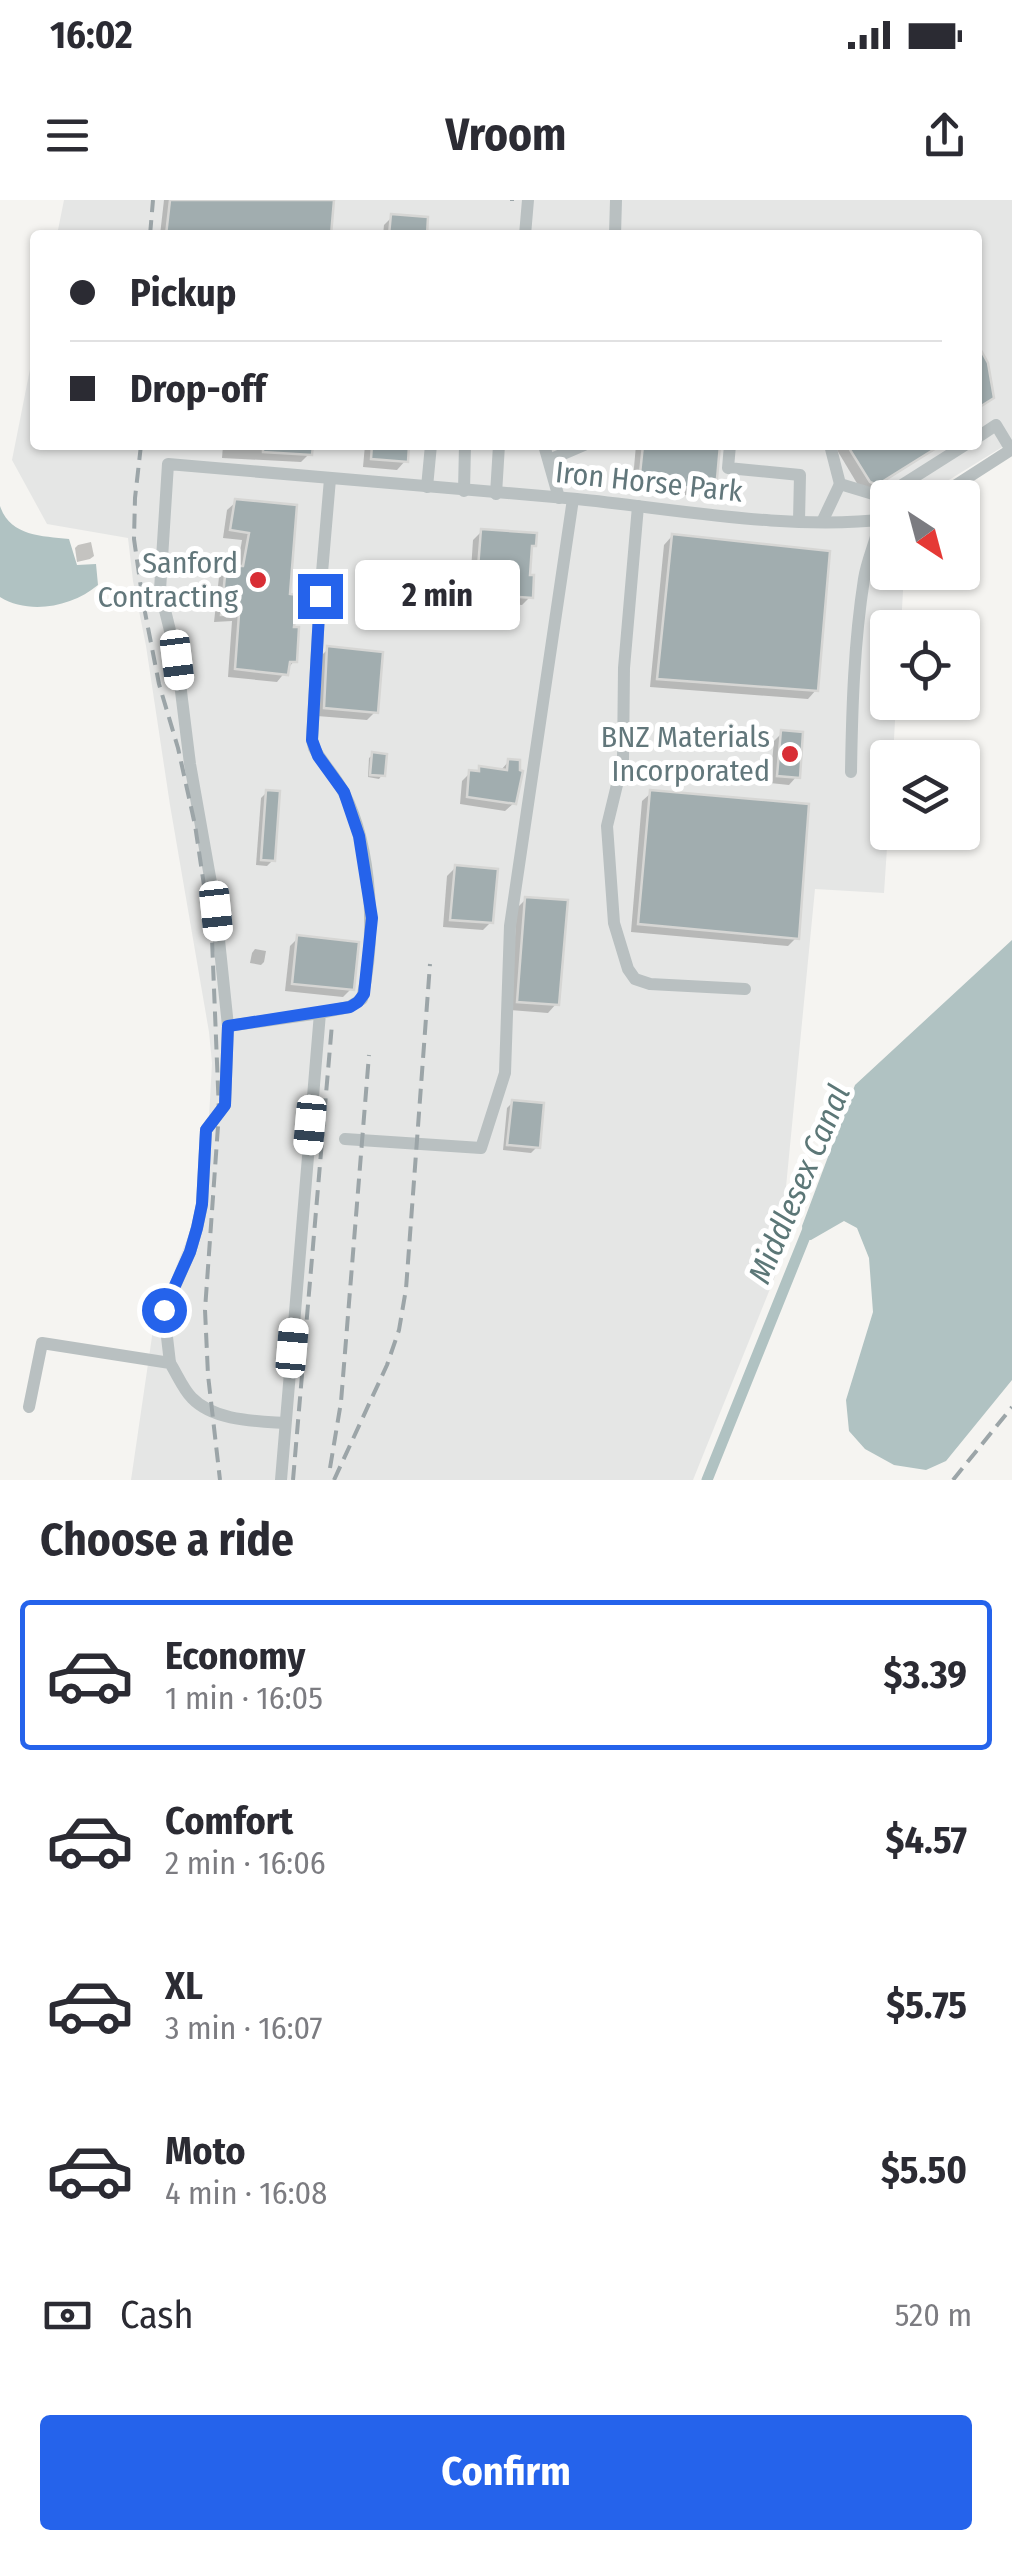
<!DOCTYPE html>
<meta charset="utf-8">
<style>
:root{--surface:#fff;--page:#f7f7f7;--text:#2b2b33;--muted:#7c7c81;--line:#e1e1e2;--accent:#2563eb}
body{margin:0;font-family:"Fira Sans Condensed",sans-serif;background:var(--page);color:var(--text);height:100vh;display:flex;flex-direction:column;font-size:38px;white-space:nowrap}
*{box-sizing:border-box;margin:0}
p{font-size:32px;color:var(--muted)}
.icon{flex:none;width:55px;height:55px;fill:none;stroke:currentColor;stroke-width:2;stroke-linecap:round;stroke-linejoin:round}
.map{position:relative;height:1280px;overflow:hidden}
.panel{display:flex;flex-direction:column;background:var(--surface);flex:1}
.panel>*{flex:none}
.top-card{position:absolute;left:30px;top:30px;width:952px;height:220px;border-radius:10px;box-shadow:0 2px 8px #0004;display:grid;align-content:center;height:220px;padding:0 40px;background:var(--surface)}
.needle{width:65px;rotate:144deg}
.buttons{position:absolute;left:870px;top:280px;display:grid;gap:20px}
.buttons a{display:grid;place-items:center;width:110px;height:110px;border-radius:10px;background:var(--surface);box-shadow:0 2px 8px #0004;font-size:50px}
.end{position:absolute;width:45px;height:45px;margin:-22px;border:12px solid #2563eb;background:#fff;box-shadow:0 0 0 5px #fff}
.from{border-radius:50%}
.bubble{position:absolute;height:70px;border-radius:10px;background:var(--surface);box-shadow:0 2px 8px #0004;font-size:32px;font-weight:700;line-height:70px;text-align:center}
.car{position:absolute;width:30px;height:60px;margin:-30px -15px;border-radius:12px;box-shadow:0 0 8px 2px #0007;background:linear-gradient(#fff 24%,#345 0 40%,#fff 0 76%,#345 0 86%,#fff 0)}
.top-card b{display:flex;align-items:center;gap:35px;height:95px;font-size:38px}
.top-card b+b{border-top:2px solid var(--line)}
.top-card i{width:25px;height:25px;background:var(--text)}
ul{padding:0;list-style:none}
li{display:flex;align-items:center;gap:30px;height:150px;margin:0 20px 15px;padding:0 20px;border:5px solid transparent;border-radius:10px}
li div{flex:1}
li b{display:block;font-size:38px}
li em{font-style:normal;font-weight:700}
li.current{border-color:var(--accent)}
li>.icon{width:90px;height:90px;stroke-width:1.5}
h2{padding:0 40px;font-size:45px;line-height:120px}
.pay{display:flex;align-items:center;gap:25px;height:110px;padding:0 40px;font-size:38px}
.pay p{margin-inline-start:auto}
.action{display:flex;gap:20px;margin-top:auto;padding:20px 40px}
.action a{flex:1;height:115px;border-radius:10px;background:var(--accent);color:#fff;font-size:40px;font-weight:700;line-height:115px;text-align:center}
.status{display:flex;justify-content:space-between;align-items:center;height:70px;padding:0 50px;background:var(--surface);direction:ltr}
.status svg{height:28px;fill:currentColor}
header{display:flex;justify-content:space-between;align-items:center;height:130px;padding:0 40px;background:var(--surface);font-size:45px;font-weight:700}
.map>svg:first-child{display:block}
.built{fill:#e5e6e5}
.water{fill:#b0c2c2}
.shadow{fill:#0003}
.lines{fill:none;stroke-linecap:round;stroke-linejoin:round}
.canal{stroke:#b0c2c2;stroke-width:11}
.building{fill:#a1adaf;stroke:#d6d6d4;stroke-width:2.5}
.minor{stroke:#b9c0c1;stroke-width:12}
.rail{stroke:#9ca5a8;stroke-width:4;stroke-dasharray:15 8;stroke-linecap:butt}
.route{stroke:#2563eb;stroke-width:12}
.poi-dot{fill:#d82e35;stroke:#fff;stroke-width:4}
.labels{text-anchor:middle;stroke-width:10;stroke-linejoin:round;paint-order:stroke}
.street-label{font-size:30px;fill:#62777b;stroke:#fff}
.poi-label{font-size:30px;fill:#62777b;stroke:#fff;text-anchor:end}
.water-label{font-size:32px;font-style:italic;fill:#5c7777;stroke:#fff}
</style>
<div class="status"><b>16:02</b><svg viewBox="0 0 49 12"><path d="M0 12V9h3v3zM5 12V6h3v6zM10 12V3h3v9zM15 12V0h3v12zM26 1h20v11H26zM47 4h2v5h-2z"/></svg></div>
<header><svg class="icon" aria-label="menu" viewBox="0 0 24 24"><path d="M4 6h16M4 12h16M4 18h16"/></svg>Vroom<svg class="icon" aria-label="share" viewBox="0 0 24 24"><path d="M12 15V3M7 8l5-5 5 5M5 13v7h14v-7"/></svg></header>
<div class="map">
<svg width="1012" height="1280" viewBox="0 0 1012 1280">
<rect width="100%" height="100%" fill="#f5f4f1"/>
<path class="built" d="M64,0H1012V241L944,283L934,297L888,298V372L904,373L901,427L888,428V502L896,503L893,557L888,558V633L884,693L815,689L778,1069L693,1280H131L154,1123L189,1034L206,973L212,863L209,832L170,605L146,446L133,381L128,338L47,324L12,260L35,144V245H978V35H57Z"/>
<g class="water">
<path d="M0,306C10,336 41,336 69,339L77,365L96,364L98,385C72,407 29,415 0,397Z"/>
<path d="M1012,740V1180L946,1261L926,1270L894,1265L865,1249L849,1231L846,1200L873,1112L869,1058L857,1028L844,1021L811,1040H804L802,1026L855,885Z"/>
</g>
<g class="shadow">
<path d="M164,0H331L328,35H160Z"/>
<path d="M392,17L424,35H383L384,25Z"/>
<path d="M550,32L582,35H547Z"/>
<path d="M35,118V155H30L32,121Z"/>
<path d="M223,245H310L309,254L301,262L222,258Z"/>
<path d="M365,245H407L405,261L397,270L363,267Z"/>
<path d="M636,245H717L713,288L705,297L632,290Z"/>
<path d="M834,245H942L867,292L861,290Z"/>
<path d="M236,302L287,396L294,461L277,482L228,477L232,421L214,422L219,377L227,368L237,369L242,340L223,338L227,310Z"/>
<path d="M482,331L534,345L529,350L530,397L522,405L469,401L473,340Z"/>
<path d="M672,336L816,490L808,499L650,487L664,345Z"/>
<path d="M91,342L94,356L90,359L77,362L75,348L78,345Z"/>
<path d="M328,449L375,512L367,520L317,516L320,457Z"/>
<path d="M782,533L797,576L789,585L770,583L774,541Z"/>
<path d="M373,555L382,575L379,579L368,577L369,558Z"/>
<path d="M509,561L514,603L505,611L460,604L462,581L470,573H475L480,569L501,570Z"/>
<path d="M267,592L273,660L267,666L256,665L261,598Z"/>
<path d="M651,593L796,738L788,746L631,732L642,601Z"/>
<path d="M455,668L491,722L483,730L443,727L447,676Z"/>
<path d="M526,699L556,804L548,813L510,810L517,708Z"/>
<path d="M298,738L351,789L343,797L285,791L290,746Z"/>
<path d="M255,749L266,751L264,762L261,765L250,763L252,753Z"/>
<path d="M513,902L537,947L531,953L503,950L507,908Z"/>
</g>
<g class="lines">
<path class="canal" d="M707,1280L808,1029"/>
</g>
<g class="building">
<path d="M170,0H334L331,35H166Z"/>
<path d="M391,14L428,17L427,35H389Z"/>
<path d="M978,145L988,163L994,198L978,208Z"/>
<path d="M263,245H313L312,255L263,252Z"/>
<path d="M372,245H409L408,262L371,259Z"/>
<path d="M643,245H720L716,290L639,283Z"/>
<path d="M847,245H941L877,285L870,282Z"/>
<path d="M235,299L297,305L290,394L298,395L294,427H299L297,462H290L288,475L235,469L239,414L221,415L226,366H243L249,333L230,330Z"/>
<path d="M481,329L537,333L536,346H532L530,375H534L533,398L476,394Z"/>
<path d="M672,334L830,351L818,491L657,479Z"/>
<path d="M327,446L383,452L378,513L324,508Z"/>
<path d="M781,530L803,532L800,578L777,576Z"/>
<path d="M372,552L387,554L385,576L370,575Z"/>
<path d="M508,559L520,560V570L523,571L516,604L467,597L469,570L479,571V566L507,570Z"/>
<path d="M266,590L280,591L275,661L261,660Z"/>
<path d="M650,590L809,604L799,739L638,724Z"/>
<path d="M455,665L498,669L493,723L450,720Z"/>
<path d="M525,697L568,700L559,805L517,802Z"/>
<path d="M297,735L359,742L354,790L292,784Z"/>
<path d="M512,900L544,903L540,948L507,945Z"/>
</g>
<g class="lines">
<g class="minor">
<path d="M525,35L528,0"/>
<path d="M615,35L616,0"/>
<path d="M978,237L996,225L1011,250"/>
<path d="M544,245L559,298"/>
<path d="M730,245L728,268L800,275L799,321"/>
<path d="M830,245L840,284L883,297L965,245"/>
<path d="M549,260L584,245"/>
<path d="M427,287L431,245"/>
<path d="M464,291L465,245"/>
<path d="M496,294L499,245"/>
<path d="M936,298L1012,249"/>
<path d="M638,306L624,468L623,560L607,626L614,723L628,769L635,779L650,784L745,789"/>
<path d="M822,322L840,284"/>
<path d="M426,408L486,415"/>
<path d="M851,572C852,508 854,443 864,379C867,359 877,340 880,320"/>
<path d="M228,826L320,813"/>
<path d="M345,939L481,948L505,873L510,726L573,299"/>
<path d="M170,1163L164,1111L190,1052L197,1028L202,1005L206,930L225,905L228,826L216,711L190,564L177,459L160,390L168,264C304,276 441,287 577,299C676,309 789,331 888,319"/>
<path d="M29,1207L42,1143L170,1163C177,1174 183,1189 192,1198C214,1221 256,1221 285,1223"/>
<path d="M281,1280L320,813L349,807L362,799C376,739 373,649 344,593C336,577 323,564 314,548L312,540L320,396L330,279"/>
</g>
<g class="rail">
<path d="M512,0V1"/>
<path d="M150,35L153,0"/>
<path d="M141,245L135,298L134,339L143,402L159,484L178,548L195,625L212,739L219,912L205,1110L208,1175L220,1280"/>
<path d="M330,1268L341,1202L369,855"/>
<path d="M293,1280L332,824"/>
<path d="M334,1280L387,1165L399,1130L406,1089L430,764"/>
<path d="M953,1280L1012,1207"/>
</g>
</g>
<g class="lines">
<path class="route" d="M164,1110L190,1052L197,1028L202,1004L206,930L225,905L228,826L350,807L358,802L364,794L372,718L359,636L344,592L318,556L312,540L320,396"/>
</g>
<g class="poi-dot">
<circle cx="258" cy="380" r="10"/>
<circle cx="790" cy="554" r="10"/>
</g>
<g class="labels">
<g class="street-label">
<text transform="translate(649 282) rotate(6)" y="10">Iron Horse Park</text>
</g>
<g class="poi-label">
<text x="238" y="373">Sanford<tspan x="238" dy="34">Contracting</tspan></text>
<text x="770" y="547">BNZ Materials<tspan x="770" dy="34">Incorporated</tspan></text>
</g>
<g class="water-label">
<text transform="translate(799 984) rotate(-67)" y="11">Middlesex Canal</text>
</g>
</g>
</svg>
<div class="buttons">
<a><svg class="needle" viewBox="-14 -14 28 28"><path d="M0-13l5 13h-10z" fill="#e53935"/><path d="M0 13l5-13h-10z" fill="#7c7c81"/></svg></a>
<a><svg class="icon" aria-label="locate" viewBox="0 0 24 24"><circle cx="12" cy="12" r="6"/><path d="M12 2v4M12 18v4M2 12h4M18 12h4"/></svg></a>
<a><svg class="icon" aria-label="layers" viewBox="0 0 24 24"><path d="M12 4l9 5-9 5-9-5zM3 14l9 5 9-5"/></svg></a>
</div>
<i class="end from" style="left:164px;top:1110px"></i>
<i class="end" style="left:320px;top:396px"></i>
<div class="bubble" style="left:355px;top:360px;width:165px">2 min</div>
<i class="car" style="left:177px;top:460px;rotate:173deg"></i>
<i class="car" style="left:216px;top:711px;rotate:174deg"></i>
<i class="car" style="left:310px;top:925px;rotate:185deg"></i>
<i class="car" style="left:292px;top:1148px;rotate:5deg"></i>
<div class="top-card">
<b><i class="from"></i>Pickup</b>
<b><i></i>Drop-off</b>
</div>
</div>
<section class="panel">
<h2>Choose a ride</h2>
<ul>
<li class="current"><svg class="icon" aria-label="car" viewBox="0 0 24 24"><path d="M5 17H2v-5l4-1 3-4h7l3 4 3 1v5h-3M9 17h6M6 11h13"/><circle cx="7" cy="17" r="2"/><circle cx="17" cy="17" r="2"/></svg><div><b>Economy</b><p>1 min · 16:05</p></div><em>$3.39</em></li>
<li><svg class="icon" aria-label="car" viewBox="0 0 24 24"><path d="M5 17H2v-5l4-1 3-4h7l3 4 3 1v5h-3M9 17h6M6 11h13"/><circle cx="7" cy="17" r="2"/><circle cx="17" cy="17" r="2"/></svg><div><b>Comfort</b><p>2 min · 16:06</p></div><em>$4.57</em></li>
<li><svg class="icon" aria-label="car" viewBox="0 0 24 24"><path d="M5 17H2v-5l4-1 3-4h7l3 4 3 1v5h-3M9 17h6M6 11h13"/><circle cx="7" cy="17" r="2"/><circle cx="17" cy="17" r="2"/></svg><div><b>XL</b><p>3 min · 16:07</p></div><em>$5.75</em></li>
<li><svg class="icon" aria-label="car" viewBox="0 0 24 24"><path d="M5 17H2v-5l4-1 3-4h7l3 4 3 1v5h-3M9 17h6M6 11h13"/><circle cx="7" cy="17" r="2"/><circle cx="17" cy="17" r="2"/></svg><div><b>Moto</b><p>4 min · 16:08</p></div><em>$5.50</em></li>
</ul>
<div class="pay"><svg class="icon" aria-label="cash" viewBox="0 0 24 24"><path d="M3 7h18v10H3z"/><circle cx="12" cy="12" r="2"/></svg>Cash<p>520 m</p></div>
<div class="action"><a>Confirm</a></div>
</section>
